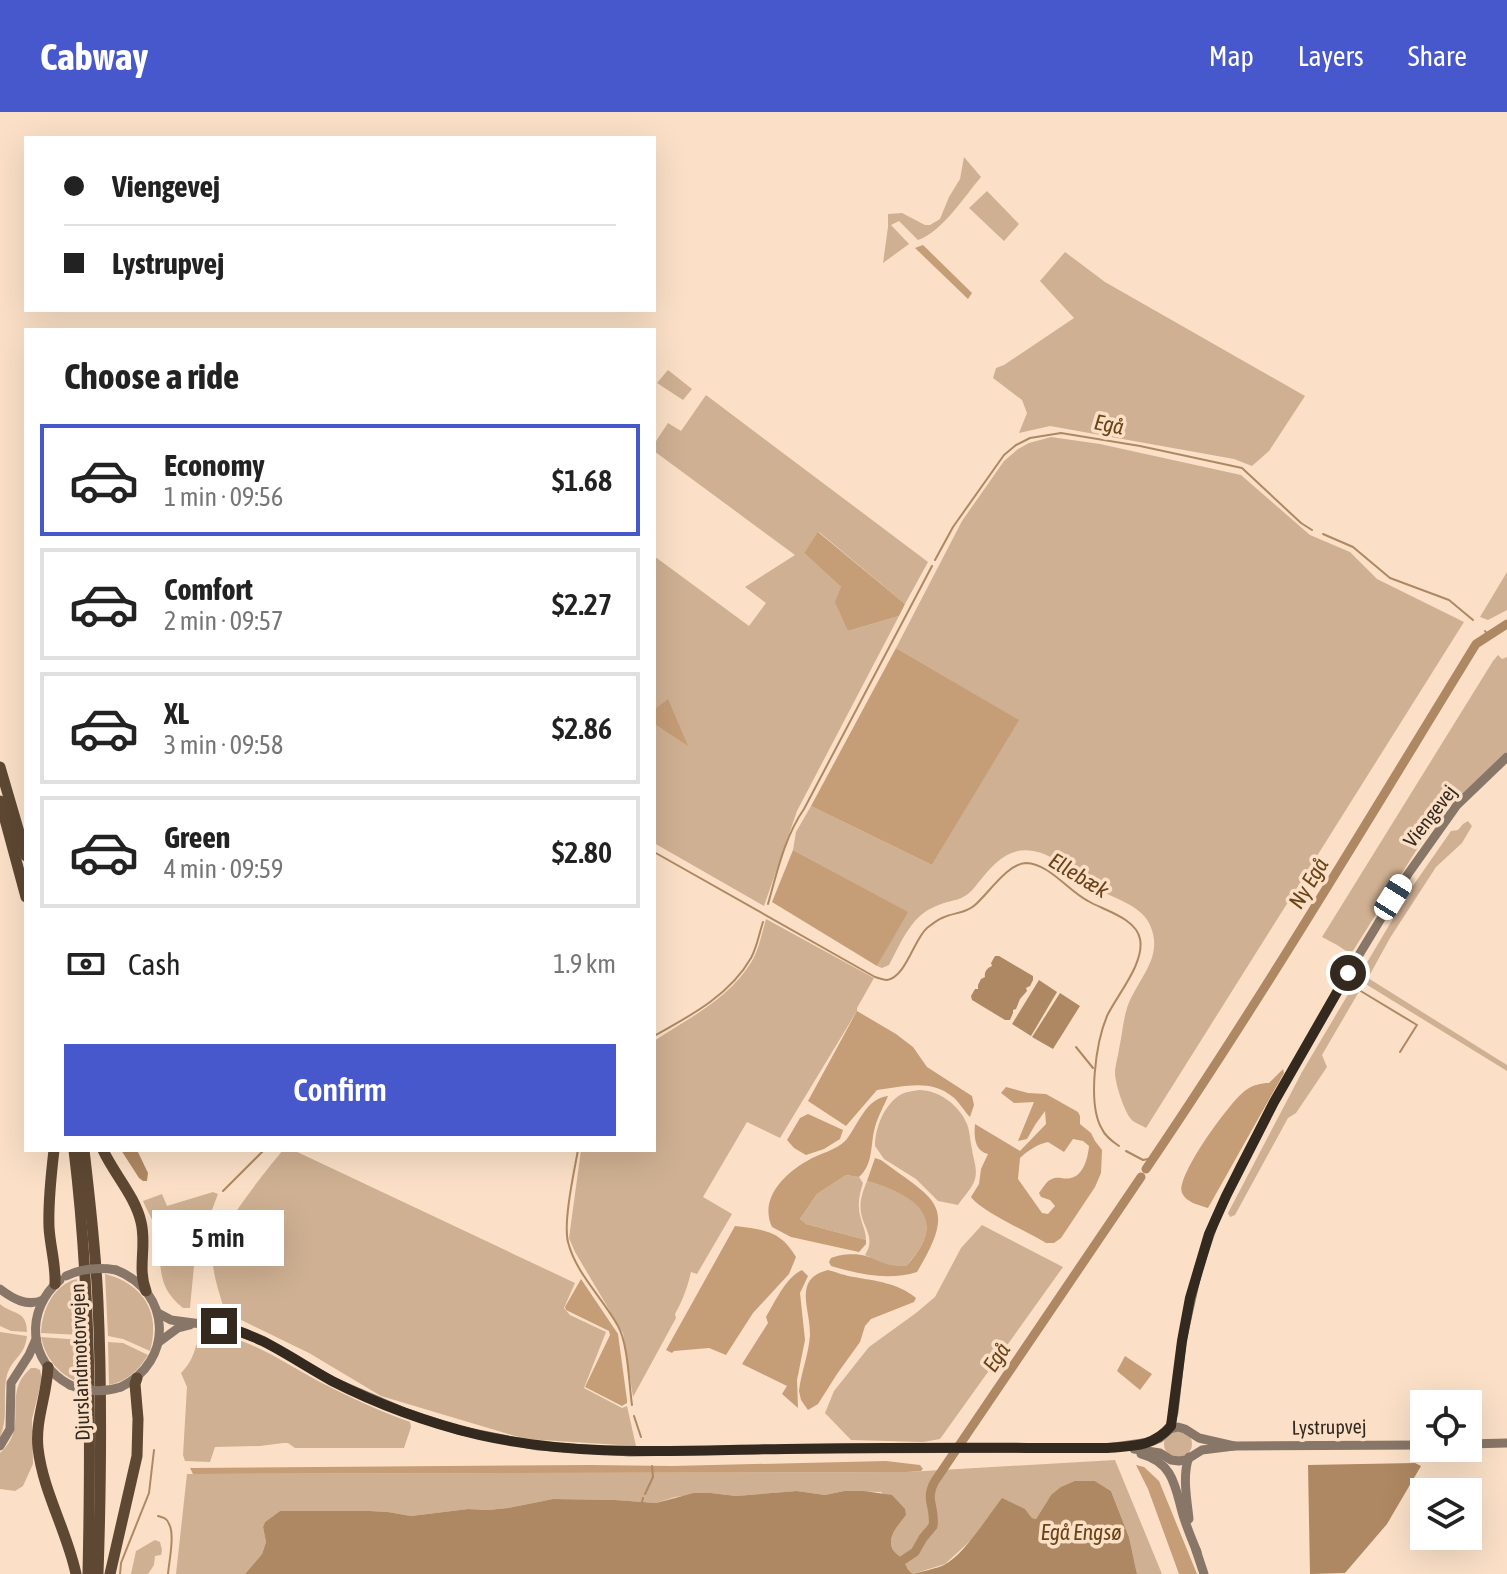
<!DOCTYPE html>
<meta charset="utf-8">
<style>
:root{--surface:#fff;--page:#f6f6f6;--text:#222;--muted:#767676;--line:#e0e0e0;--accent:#4757cc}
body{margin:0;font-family:"Asap Condensed",sans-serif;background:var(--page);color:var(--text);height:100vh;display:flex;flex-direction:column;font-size:30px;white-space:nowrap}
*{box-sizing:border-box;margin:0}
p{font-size:26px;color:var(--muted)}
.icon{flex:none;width:44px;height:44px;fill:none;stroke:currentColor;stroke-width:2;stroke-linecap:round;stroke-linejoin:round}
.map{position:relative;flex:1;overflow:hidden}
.drawer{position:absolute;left:24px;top:216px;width:632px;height:824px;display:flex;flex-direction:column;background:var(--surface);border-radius:0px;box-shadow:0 8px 32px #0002}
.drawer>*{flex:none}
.banner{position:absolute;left:24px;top:24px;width:632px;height:176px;border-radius:0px;box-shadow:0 8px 32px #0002;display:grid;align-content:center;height:176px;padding:0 40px;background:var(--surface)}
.controls{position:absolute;left:1410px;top:1278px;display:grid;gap:16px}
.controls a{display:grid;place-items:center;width:72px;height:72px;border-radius:0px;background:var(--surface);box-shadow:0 8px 32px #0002;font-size:40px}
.end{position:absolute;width:36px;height:36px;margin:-18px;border:10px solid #33291f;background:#fff;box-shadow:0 0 0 4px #fff}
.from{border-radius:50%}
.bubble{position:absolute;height:56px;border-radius:0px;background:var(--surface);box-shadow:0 8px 32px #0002;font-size:26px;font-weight:600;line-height:56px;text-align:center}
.car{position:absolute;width:24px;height:48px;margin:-24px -12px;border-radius:10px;box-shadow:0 0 6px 2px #0007;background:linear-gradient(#fff 24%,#345 0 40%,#fff 0 76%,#345 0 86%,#fff 0)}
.banner b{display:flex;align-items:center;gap:28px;height:76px;font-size:30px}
.banner b+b{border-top:2px solid var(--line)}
.banner i{width:20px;height:20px;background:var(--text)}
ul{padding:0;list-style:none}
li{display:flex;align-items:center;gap:24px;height:112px;margin:0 16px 12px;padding:0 24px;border:4px solid var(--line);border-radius:0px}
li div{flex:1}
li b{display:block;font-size:30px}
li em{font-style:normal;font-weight:600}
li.selected{border-color:var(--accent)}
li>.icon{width:72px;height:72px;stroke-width:1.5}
h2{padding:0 40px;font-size:36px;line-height:96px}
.pay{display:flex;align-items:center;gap:20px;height:88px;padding:0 40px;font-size:30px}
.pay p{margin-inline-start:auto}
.button{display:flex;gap:16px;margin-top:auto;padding:16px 40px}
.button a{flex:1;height:92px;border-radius:0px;background:var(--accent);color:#fff;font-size:32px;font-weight:600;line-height:92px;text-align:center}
header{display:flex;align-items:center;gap:48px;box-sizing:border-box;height:112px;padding:0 40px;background:var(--accent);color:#fff}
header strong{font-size:38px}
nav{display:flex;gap:44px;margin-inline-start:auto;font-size:28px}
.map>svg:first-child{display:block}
.green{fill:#cfb092}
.forest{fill:#c59d77;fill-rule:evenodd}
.water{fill:#ae8862}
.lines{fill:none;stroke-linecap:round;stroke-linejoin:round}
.stream{stroke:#ae8862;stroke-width:2}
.river{stroke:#ae8862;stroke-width:9}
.secondary{stroke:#887768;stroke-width:9}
.highway{stroke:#5e4833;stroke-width:11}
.secondary-bridge{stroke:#887768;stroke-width:9}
.route{stroke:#33291f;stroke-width:10}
.labels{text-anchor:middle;stroke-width:7;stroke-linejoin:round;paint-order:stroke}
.street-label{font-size:20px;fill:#33291f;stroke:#fbe0c7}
.water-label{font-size:22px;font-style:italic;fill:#6a4316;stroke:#fbe0c7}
</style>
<header>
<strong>Cabway</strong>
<nav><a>Map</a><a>Layers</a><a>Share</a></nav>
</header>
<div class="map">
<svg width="1507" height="1462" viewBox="0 0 1507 1462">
<rect width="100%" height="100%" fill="#fbe0c7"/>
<g class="green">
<path d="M964,45L981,65C964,85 942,120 918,128L899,109L891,113L909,132L883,151L888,115V102L902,101L925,113H930L940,107L949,85L960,67Z"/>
<path d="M987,79L1019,112L1004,129L969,96Z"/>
<path d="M1065,140L1105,170L1305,284L1269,339L1252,354L1234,347L1050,314L1019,321L1027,301L1022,288L993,266L996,256L1004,253L1074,206L1040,169Z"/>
<path d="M668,258L692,277L683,288L657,271Z"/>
<path d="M706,283L928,450L905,492L819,420L804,441L841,475L848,519L899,504L797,699L764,794L654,731V612L687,633L667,588L654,597V444L749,514L766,491L745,475L795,443L654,339V332L668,311L681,319Z"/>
<path d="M1051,325L1100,332L1241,363L1310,423L1350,440L1377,467L1464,510L1146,1016C1142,1013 1134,1011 1131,1007C1124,999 1115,971 1115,961C1115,954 1118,945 1119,937C1122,924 1123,909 1127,896C1137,866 1166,845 1149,811C1140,792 1106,783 1088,773C1073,765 1060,748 1044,742C1013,730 996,748 978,771C962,793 953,785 932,796C910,806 900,833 889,853L882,856L877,854L907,800L793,738L796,720L811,694L932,753L1018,608L896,536L962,409L1004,349L1018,337L1029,331Z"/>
<path d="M1507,460V498L1488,508L1480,505Z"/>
<path d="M1498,543L1502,547L1507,545V640L1459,686L1454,684L1419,734L1351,842L1337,833L1322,825L1493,549Z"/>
<path d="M1468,709L1472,714L1462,731L1436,755L1390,826L1368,866L1507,953V959L1364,871L1322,943L1327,955L1296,1001L1288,1006L1235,1103L1230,1105L1228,1101L1302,960L1410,778L1451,719L1458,718L1463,712Z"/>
<path d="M766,807L874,866L857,896V899L780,1026L747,1010L703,1085L732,1102L697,1162L691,1160C688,1174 682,1190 675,1202L676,1206L633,1285L623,1221L575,1140L569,1126L581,1038H654V929C689,906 730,886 752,849C759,837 762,821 766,807Z"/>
<path d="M919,978C939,978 959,993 967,1012C970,1020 970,1028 972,1037C973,1047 978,1057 975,1067C972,1077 963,1085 958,1093L938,1089L916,1067L884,1047L875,1034C875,1016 884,993 900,983C905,980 913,979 919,978Z"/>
<path d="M283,1038H293L575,1171L564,1196L570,1203L606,1220L584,1276L622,1296L627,1294L636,1334L525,1327L381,1284L309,1241L225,1200C221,1186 213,1164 213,1150C213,1123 265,1060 283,1038Z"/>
<path d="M846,1063L859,1065L863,1071C859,1084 857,1094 861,1107C863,1115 866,1120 866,1128L806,1112L800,1107L817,1082Z"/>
<path d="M867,1069C916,1083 951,1106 906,1154L892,1155L865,1143C876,1127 864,1117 861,1101C859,1089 863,1079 867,1069Z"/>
<path d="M213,1080L218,1082L195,1143L190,1196H183C153,1172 164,1151 156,1119C154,1109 147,1099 143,1089L162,1082L167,1094Z"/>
<path d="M982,1113L1063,1155L940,1327L923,1330L851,1328L825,1301L834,1279L869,1235L916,1201L935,1185L961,1136Z"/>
<path d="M105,1162C144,1172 161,1201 150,1239L123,1227L108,1224Z"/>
<path d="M77,1167L81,1223L41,1221C42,1198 53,1173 77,1167Z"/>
<path d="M0,1192C13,1203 27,1198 27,1220L11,1219L0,1214Z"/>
<path d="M0,1220L27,1224C25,1244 12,1246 7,1263C2,1283 9,1305 0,1325Z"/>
<path d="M202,1221C248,1223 280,1249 320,1270C349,1285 379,1299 410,1310L411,1315L404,1336H295L288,1331H283L260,1334L215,1335L210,1350L185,1349L183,1343L187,1275L181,1261C196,1246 193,1236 202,1221Z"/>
<path d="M41,1225L81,1228L83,1272C60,1264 46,1248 41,1225Z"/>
<path d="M108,1230L123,1231L148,1243C138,1259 127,1269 109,1273Z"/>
<path d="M31,1256H36L40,1258L42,1267L32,1307L33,1352L23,1374L15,1379L0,1377V1341C31,1314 0,1282 31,1256Z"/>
<circle cx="1178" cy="1332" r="14"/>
<path d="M1115,1348L1162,1462H1137L1129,1425L1111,1379L1095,1369L1051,1383L1036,1407L1032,1406L1025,1397L969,1430L945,1452L913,1462C906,1457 907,1453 902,1447C899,1443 895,1441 893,1438C886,1425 899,1413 906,1403L881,1380L844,1379L825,1383L797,1379L736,1384L711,1381L675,1385L656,1391L615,1388L553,1387L508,1396L488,1398L468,1397L411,1404L388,1400L370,1399H280L265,1410L263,1415L266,1430L262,1442L245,1462H176L187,1362L907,1360Z"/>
<path d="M155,1428L160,1430L162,1438L161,1443L155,1444L154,1453L148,1462H131L136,1439Z"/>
</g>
<g class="forest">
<path d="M923,133L972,181L968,187L915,136Z"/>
<path d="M818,420L905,492L899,504L848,519L835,490L841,475L804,441Z"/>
<path d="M896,536L1019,608L932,753L811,694Z"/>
<path d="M668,587L688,634L654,612V597Z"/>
<path d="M793,738L908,800L877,854L772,790Z"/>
<path d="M857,899L896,922L913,935L927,955L972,984L974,993L970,1005C964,999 960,991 953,985C930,966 903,975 877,978L846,1014L808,989Z"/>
<path d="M1283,957L1284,961L1208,1096C1199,1093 1187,1091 1182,1081C1175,1065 1231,988 1246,978C1253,973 1261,971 1269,971Z"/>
<path d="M1006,975L1028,981L1046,982L1078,1000L1080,1004V1012L1091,1021L1095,1029L1102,1038L1101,1061L1095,1075L1061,1126L1054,1131H1046C1028,1120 981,1099 971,1085L979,1072L981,1057L988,1042C974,1039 974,1024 975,1012L1020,1039L1046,1012L1045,999L1035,1013L1027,1027L1018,1029L1034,990L1014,991L1001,981ZM1073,1027L1083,1029L1089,1034C1088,1045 1084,1063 1071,1066C1064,1068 1059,1064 1052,1067C1046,1069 1043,1076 1039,1081L1041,1085L1050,1088L1055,1094L1048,1102L1042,1101L1018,1067L1020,1046C1027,1039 1038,1032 1048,1030L1064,1040Z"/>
<path d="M888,984C884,994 878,1004 875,1015C870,1032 874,1052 859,1065L846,1063L817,1082L800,1107L806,1112L866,1128V1132L859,1140L791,1125L772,1115C759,1087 784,1062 807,1049C819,1041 836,1039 846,1028C859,1012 865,987 888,984Z"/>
<path d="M808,1002L843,1018L840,1027L824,1037L806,1043L794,1036L787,1028L800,1006Z"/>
<path d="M875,1046L881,1048C936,1089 958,1092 917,1160C888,1169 859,1162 831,1154L829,1150L831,1146C840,1142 856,1141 866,1144C883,1149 885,1155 906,1154C951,1106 915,1083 867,1069Z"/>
<path d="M735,1114C765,1118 780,1118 796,1145L789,1162L753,1201L726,1243L709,1236L674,1239L672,1241L666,1238Z"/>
<path d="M802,1158L808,1164L800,1181L805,1228L797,1268L798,1296L782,1282L787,1274L742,1252L768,1211L766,1205C775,1190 786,1165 802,1158Z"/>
<path d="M828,1158C836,1160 845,1164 854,1165C876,1169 898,1171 916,1186L914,1190L871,1207L865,1214L860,1230L837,1262L818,1292L808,1298L801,1288L799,1279C801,1260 809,1242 810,1223C811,1197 792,1167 828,1158Z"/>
<path d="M581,1167L618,1222L627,1288V1291L622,1294L585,1275L610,1223L609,1219L566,1198L565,1195Z"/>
<path d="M1125,1244L1152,1262L1140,1278L1117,1259Z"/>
<path d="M886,1349L920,1353L923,1357L921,1359L907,1360L193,1362L190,1356L591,1353L672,1354Z"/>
<path d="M1136,1353L1144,1355L1159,1369L1197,1462H1179L1148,1377Z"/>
</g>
<g class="water">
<path d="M995,844H999L1033,864V868L1030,874L1026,876L1027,879L1020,887L1016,897L1013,898V901L1010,908H1005L972,888L971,884L975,877H978V873L981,867L985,865C984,860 987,856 992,854L991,851Z"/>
<path d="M1039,868L1057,880L1031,924L1012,912Z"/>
<path d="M1060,881L1080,894L1053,937L1032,925Z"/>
<path d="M121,1038H137L148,1061L147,1069H143L139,1066Z"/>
<path d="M1415,1351L1421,1354L1387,1412L1345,1461L1310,1462L1308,1353Z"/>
<path d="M1075,1369H1095L1111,1379L1129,1425L1137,1462H245L262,1442L266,1430L263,1415L265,1410L280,1399H370L388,1400L411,1404L468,1397L488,1398L508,1396L553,1387L615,1388L656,1391L694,1381H711L736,1384L797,1379L825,1383L844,1379H864L892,1383L905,1397L906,1403C899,1413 886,1425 893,1438C895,1441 899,1443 902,1447C907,1453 906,1457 913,1462C923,1459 935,1457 944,1453C964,1443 988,1404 1002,1386L1025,1397L1032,1406L1036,1407L1051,1383L1061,1375Z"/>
</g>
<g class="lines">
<g class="stream">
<path d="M1323,422L1353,435L1390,466L1449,488L1473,508"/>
<path d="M935,448L953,415L1004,343L1016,333L1030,326L1061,321L1140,334L1242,356L1301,411L1312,418"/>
<path d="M1485,519L1488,523"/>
<path d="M654,740L875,865C878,866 884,868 887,868C906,865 914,827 927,816C931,813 937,808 942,806C954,800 965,802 975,793C988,782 1008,751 1026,751C1050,752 1068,779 1088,789C1103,798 1136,806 1140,827C1145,851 1117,883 1107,904C1096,930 1087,992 1102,1017C1105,1024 1113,1030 1119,1034"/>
<path d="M768,792C777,760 785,724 804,697L932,454"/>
<path d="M1359,878L1417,913L1400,940"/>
<path d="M654,924C690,904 730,883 751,846C757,835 759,822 763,810"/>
<path d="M1076,935L1093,956"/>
<path d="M578,1038C574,1060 563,1110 568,1130C576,1162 603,1186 618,1214C628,1231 629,1272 632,1293"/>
<path d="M1126,1039L1143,1048L1153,1046"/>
<path d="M223,1079L264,1038"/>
<path d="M634,1304L641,1325"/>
<path d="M645,1382L653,1365L652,1354"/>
<path d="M642,1390L643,1386"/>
<path d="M158,1404C164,1406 167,1406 169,1412C175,1422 169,1450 168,1462"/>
<path d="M120,1462L121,1451L149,1381L154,1338"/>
</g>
<g class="river">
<path d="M1146,1057C1262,886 1368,708 1476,532L1507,512"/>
<path d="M903,1448L915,1440L923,1426L933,1414C936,1396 924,1387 935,1369L1141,1065"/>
</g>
<g class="secondary">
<path d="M116,1158C172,1180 174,1249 121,1275"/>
<path d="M60,1168C24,1198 28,1251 70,1273"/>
<path d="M0,1177C13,1187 27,1195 43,1188"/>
<path d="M158,1201L171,1208L224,1215L262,1228L334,1270L404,1300L458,1318L538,1334L630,1340L795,1337L1107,1336L1150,1330L1160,1326L1170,1317L1178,1315L1185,1317L1199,1326L1234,1334"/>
<path d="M159,1230L178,1216L190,1213"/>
<path d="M1169,1318L1174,1300L1182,1229L1198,1158L1215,1108L1241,1053L1274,990L1348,861L1408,762L1457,693L1507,645"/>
<path d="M1468,1332L1507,1331"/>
<path d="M0,1334L10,1317L11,1271L29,1243L36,1227"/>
<path d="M1134,1337L1160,1341L1171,1348L1179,1349L1186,1348L1202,1338L1234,1334L1424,1333"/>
<path d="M1141,1342C1174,1351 1175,1375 1183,1403C1187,1416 1192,1428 1197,1440"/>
<path d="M1189,1407C1187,1387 1182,1364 1189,1345"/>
<path d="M1196,1438L1204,1462"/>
</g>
<g class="highway">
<path d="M0,655L26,744"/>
<path d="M0,689L26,785"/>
<path d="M54,1038C51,1064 48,1089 49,1115C50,1134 56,1153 55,1172"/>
<path d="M74,1038C91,1179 91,1320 88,1462"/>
<path d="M84,1038C90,1089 96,1140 98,1191C102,1281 101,1372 98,1462"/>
<path d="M103,1038C114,1062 135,1084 141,1110C147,1134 137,1156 146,1179"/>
<path d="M48,1255C47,1283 35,1308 38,1336C43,1380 67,1419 76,1462"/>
<path d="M110,1462L137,1344L138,1307L135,1272L137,1266"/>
</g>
<g class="secondary-bridge">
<path d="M66,1164C83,1156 98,1155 116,1158"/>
<path d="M70,1273C87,1280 103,1281 121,1275"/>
</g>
</g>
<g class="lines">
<path class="route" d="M219,1214C261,1222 295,1249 332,1269C379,1293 429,1311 479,1323C581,1346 683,1338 786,1337C893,1335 1000,1336 1107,1336C1133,1334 1153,1335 1171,1314L1182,1229L1190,1186L1209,1122L1226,1084L1274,990L1348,861"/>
</g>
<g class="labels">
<g class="street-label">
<text transform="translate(1430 704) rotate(-52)" y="7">Viengevej</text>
<text transform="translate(80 1250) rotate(-92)" y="7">Djurslandmotorvejen</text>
<text transform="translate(1329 1315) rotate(-1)" y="7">Lystrupvej</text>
</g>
<g class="water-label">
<text transform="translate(1109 312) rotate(11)" y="8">Egå</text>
<text transform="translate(1079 763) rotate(31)" y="8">Ellebæk</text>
<text transform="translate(1308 771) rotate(-59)" y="8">Ny Egå</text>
<text transform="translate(996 1245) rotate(-56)" y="8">Egå</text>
<text x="1081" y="1428">Egå Engsø</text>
</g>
</g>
</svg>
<div class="controls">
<a><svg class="icon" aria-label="locate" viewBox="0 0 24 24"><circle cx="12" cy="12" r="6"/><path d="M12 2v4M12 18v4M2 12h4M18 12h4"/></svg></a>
<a><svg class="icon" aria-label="layers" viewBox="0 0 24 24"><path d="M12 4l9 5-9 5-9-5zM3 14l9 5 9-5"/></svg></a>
</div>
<i class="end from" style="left:1348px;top:861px"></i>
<i class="end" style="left:219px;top:1214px"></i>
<div class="bubble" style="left:152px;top:1098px;width:132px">5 min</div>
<i class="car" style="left:1393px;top:785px;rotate:32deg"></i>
<div class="banner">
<b><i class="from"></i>Viengevej</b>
<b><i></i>Lystrupvej</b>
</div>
<section class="drawer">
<h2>Choose a ride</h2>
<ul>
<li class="selected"><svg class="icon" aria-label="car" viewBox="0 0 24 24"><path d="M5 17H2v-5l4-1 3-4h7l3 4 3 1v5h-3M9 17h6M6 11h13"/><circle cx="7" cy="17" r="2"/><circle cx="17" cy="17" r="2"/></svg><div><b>Economy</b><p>1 min · 09:56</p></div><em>$1.68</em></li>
<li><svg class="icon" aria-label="car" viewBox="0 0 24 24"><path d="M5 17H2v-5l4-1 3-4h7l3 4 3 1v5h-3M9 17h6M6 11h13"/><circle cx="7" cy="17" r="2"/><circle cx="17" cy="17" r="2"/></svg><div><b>Comfort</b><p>2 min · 09:57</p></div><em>$2.27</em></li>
<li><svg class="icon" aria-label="car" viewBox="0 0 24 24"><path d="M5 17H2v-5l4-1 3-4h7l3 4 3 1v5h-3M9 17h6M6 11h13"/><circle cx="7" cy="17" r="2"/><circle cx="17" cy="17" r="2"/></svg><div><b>XL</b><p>3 min · 09:58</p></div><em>$2.86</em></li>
<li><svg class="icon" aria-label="car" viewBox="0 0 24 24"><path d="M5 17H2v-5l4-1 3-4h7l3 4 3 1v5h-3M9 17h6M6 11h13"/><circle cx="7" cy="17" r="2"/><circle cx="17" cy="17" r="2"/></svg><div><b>Green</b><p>4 min · 09:59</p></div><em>$2.80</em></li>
</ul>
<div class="pay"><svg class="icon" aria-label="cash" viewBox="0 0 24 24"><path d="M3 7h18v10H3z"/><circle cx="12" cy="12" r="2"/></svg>Cash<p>1.9 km</p></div>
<div class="button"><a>Confirm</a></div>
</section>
</div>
